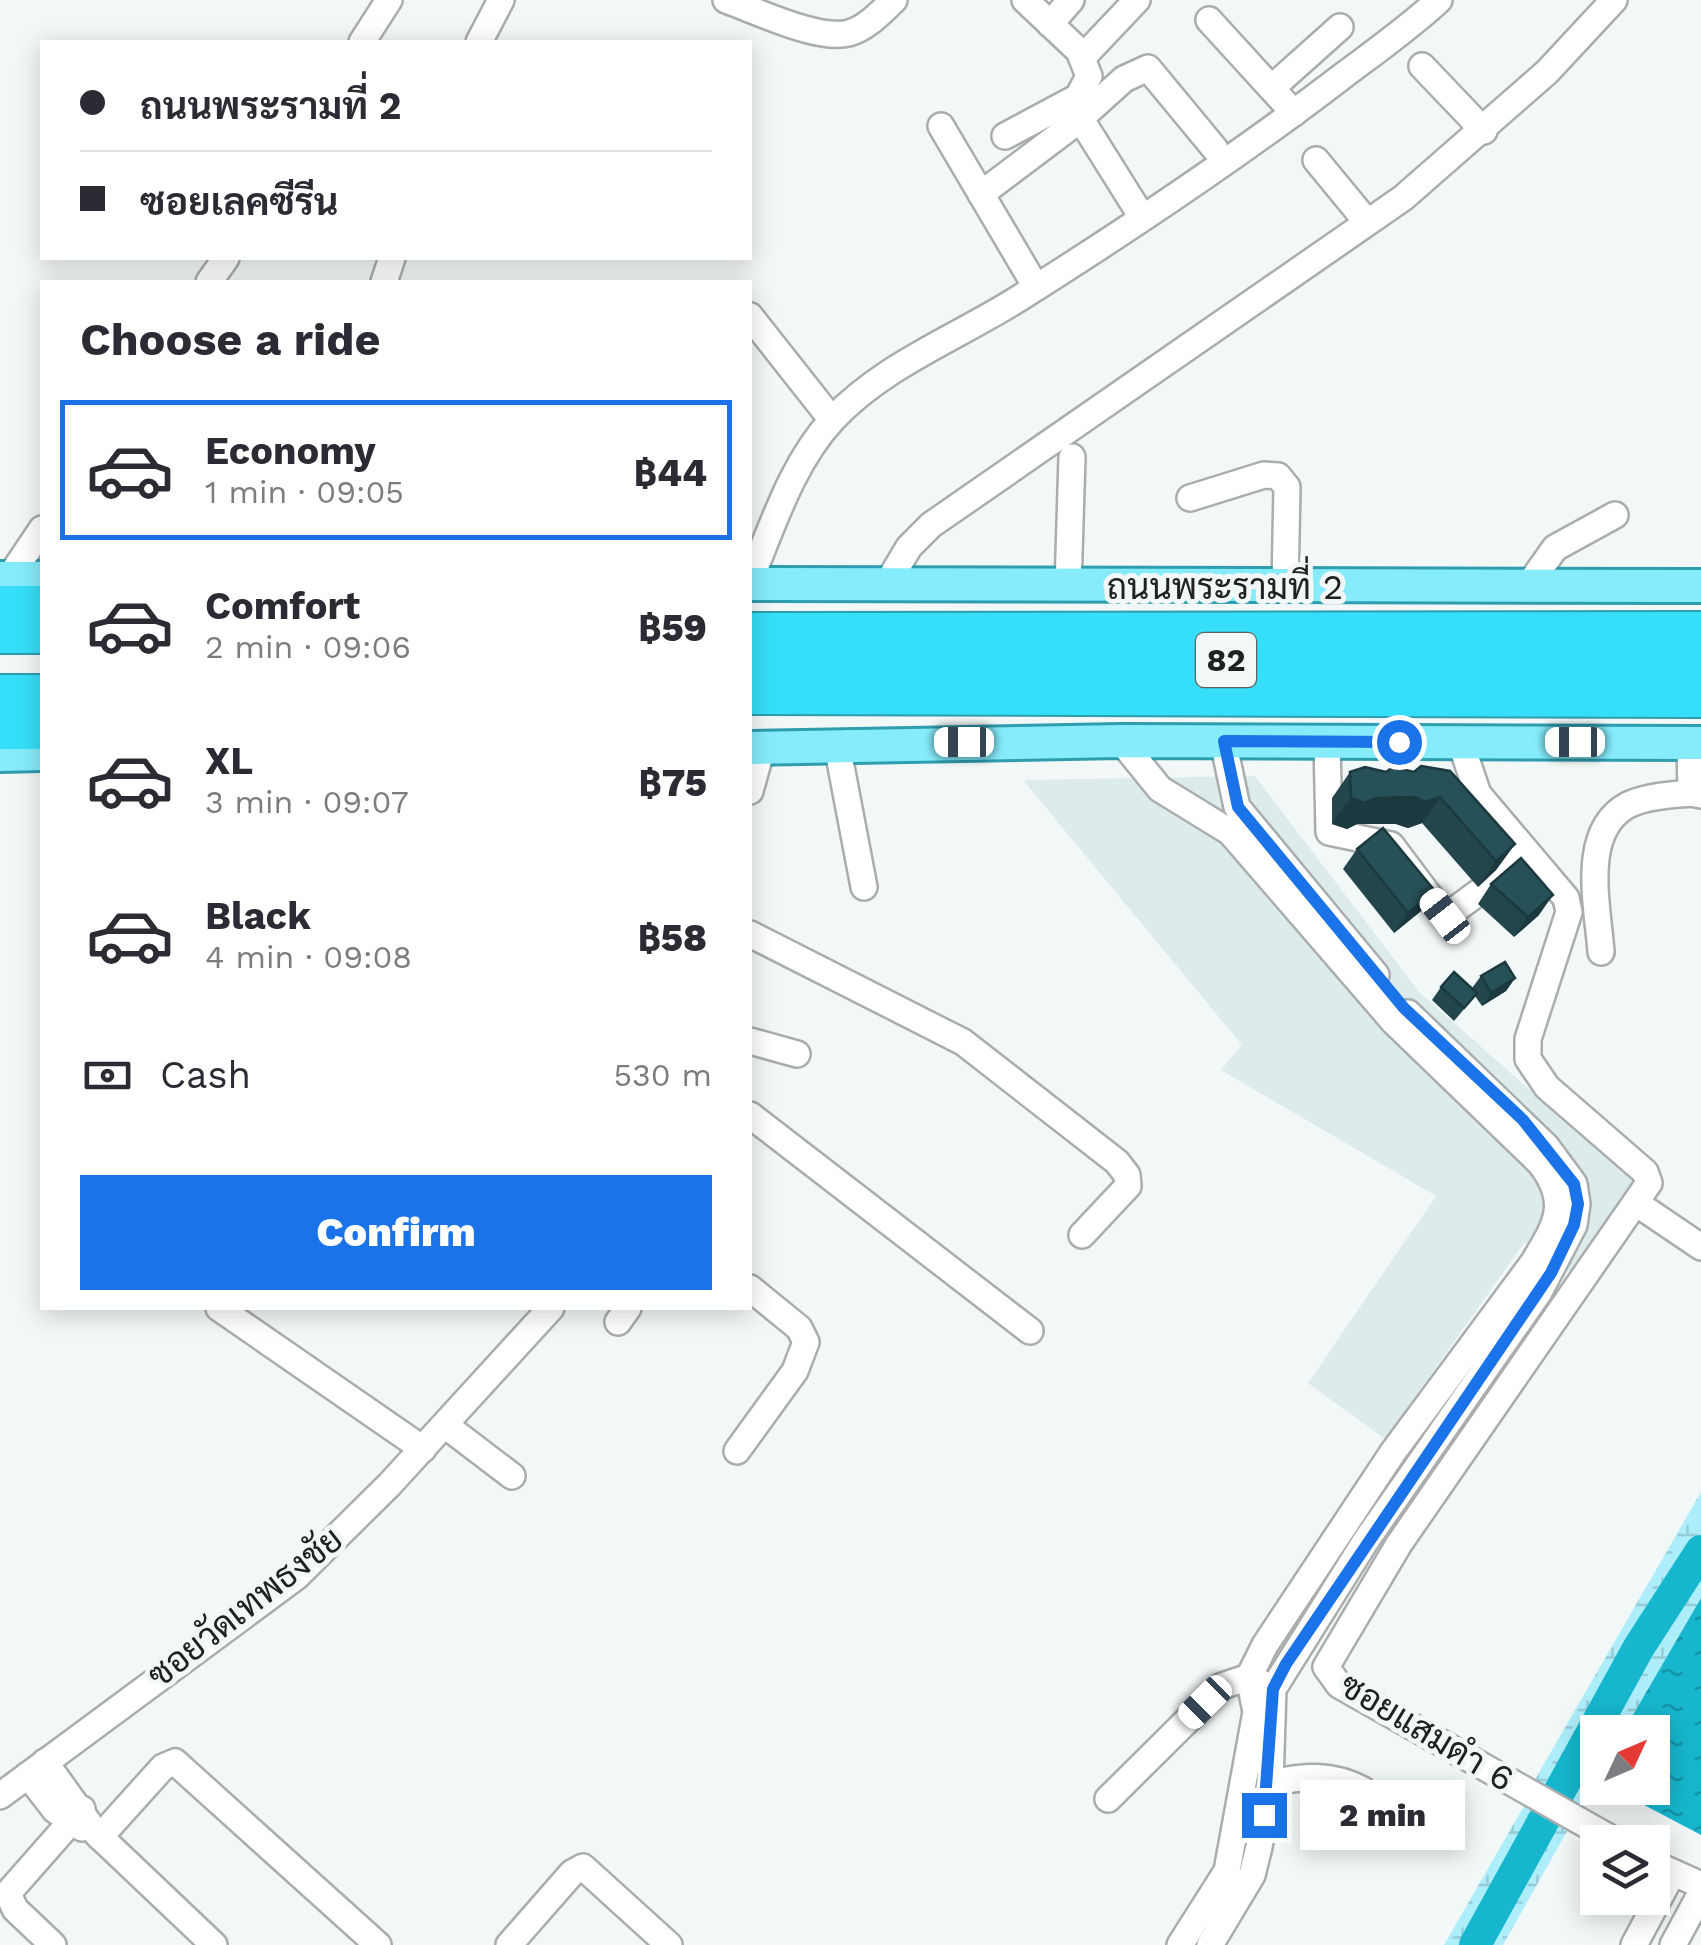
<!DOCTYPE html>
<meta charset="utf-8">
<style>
:root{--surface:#fff;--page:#f2f2f3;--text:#2b2b33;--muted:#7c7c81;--line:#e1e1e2;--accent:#1a73e8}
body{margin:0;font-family:"Work Sans",Sarabun,sans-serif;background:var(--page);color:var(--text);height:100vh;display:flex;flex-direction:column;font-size:38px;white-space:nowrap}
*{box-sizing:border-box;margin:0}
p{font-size:32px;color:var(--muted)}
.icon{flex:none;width:55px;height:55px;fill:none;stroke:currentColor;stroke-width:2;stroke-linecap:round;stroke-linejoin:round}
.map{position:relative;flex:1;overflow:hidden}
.sheet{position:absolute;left:40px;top:280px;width:712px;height:1030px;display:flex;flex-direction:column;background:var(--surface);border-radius:0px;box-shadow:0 5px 25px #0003}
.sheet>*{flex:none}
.banner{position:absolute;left:40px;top:40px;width:712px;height:220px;border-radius:0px;box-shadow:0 5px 25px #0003;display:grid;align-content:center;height:220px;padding:0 40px;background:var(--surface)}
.needle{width:65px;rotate:46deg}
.controls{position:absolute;left:1580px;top:1715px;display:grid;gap:20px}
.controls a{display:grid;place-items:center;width:90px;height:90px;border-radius:0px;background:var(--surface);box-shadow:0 5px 25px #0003;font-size:50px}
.end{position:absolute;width:45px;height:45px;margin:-22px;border:12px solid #1a73e8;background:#fff;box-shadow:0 0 0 5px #fff}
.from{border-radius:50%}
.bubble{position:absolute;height:70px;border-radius:0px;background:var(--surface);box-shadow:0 5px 25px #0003;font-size:32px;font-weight:800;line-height:70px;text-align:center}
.car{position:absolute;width:30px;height:60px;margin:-30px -15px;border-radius:12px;box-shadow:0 0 8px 2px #0007;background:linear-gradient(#fff 24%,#345 0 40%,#fff 0 76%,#345 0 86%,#fff 0)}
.banner b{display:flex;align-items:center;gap:35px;height:95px;font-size:38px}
.banner b+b{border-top:2px solid var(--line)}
.banner i{width:25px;height:25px;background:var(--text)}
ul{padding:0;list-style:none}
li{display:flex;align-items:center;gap:30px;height:140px;margin:0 20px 15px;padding:0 20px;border:5px solid transparent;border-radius:0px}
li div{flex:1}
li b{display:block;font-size:38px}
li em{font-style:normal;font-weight:800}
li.active{border-color:var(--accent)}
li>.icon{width:90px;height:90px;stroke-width:1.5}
h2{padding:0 40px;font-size:45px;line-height:120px}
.pay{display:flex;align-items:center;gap:25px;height:110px;padding:0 40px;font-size:38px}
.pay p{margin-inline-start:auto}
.button{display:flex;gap:20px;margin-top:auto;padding:20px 40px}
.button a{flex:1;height:115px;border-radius:0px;background:var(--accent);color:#fff;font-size:40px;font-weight:800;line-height:115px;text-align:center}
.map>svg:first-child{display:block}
.built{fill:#ddebed}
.wetland{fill:url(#wetland-marsh)}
.water{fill:url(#water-ripples)}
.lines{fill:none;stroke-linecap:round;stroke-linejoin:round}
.river{stroke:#16b7ce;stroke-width:32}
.minor-casing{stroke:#a9adae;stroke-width:30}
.major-casing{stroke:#2e9dae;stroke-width:38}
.highway-casing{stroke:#2e9dae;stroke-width:42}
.minor{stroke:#fff;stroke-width:25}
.major{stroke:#86ecfb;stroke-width:32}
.highway{stroke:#35dff9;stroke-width:38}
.wall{fill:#22464c}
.shaded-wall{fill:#1b393e}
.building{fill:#275158;stroke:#1b393e;stroke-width:2.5}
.route{stroke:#1a73e8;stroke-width:12}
.labels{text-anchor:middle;stroke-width:10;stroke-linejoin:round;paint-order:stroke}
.shield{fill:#f2f7f8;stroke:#5f6262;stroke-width:2.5}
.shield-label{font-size:32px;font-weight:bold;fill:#202222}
.street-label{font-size:35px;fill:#202222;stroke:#f2f7f8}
</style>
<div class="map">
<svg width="1701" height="1945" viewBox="0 0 1701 1945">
<defs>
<pattern id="wetland-marsh" width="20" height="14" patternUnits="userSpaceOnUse" patternTransform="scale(2.5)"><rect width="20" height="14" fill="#adeefa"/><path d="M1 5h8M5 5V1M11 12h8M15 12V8" fill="none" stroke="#95ccd6"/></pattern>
<pattern id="water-ripples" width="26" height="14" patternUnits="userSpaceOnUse" patternTransform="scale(2.5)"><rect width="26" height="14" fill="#16b7ce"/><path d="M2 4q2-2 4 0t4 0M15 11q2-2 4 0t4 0" fill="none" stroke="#1494a7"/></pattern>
</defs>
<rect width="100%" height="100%" fill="#f2f7f8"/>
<path class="built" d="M1255,776L1419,992L1633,1181L1573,1273L1524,1243L1385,1439L1308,1383L1436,1196L1221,1070L1242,1045L1023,780Z"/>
<g class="wetland">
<path d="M1701,1492V1598L1623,1732H1598L1597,1778L1578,1812L1533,1783Z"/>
<path d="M1524,1806L1570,1826L1503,1945H1444Z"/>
</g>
<path class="water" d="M1701,1598V1835L1612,1788H1652V1732H1623Z"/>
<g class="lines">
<path class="river" d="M1475,1945L1639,1647L1701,1551"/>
<defs>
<g id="minor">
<path d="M726,0C757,11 818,41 849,33C867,28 881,12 894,0"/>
<path d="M1209,20L1294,113"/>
<path d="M1050,24L1071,0"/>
<path d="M362,42L389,0"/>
<path d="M479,42L501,0"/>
<path d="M1083,57L1137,0"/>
<path d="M1422,66L1484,131"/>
<path d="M1274,86L1340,27"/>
<path d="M1080,118L1142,217"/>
<path d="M941,126L1036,287"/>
<path d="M1005,136L1078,97L1089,76L1079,51L1025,0"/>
<path d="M1316,160L1367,222"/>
<path d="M981,194L1074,124L1124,79L1148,68L1215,149"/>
<path d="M209,282L226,258"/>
<path d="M384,282L392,258"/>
<path d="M750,316L832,420"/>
<path d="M1190,498L1264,475L1278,476L1287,487L1285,587"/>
<path d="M9,578L42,529"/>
<path d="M750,580C773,525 792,463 833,419C884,365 956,338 1018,299C1129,229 1240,155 1344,75C1376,51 1410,27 1439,0"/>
<path d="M887,584L909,547L931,525L1403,198L1547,72L1614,0"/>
<path d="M1528,586L1555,548L1615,515"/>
<path d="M1068,587L1072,457"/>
<path d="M1121,741L1160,789L1230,832L1394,1022L1540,1163C1571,1203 1556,1225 1533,1263L1393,1452L1265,1645L1249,1677L1256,1712L1227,1871L1180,1945"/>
<path d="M1223,741L1237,807L1376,975"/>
<path d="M1460,741L1478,794L1566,898L1569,912L1528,1039V1059L1547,1087L1645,1172L1649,1183L1399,1544L1326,1667L1339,1685L1617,1842"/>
<path d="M1327,742L1329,832L1391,845L1445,917L1512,868L1482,833"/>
<path d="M847,743L840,761L864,887"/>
<path d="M1690,743L1691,793L1701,795"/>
<path d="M750,791L762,748"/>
<path d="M750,934L963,1042L1117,1162L1127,1175L1128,1186L1082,1235"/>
<path d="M1601,952C1598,907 1579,831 1628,805C1646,796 1672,795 1691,793"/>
<path d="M750,1041L797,1054"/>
<path d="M750,1115L1030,1331"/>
<path d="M1636,1203L1701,1247"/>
<path d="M219,1308L423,1449"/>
<path d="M618,1322L628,1308"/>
<path d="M445,1425L512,1476"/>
<path d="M737,1451L795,1371L806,1342L799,1328L750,1288"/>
<path d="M45,1762L96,1833L214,1945"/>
<path d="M28,1775L55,1810L82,1828"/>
<path d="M1270,1783C1304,1776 1331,1773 1363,1790"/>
<path d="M0,1796L296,1577L390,1484L551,1308"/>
<path d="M1108,1799L1222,1686L1249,1677L1264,1684"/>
<path d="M100,1837L163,1767L175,1762L378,1945"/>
<path d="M1652,1863L1701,1885"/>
<path d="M53,1945L15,1909L8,1893L82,1809"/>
<path d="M509,1945L572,1873L583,1867L669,1945"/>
<path d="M1210,1945L1252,1875L1259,1847L1270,1783L1273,1689L1365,1542L1539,1292L1574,1225L1577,1204L1574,1184L1546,1146L1408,1013"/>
<path d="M1634,1945L1672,1874"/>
<path d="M1673,1945L1701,1893"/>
</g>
<g id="major">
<path d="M0,578H42"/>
<path d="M750,584L1701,586"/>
<path d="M750,748L1121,741L1701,743"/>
<path d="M0,755L42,754"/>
</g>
<g id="highway">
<path d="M0,605H42"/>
<path d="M750,632L1701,631"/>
<path d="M0,634H42"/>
<path d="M750,660H1701"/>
<path d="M0,694H42"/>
<path d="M750,695L1701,698"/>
<path d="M0,730H42"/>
</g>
</defs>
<use href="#minor" class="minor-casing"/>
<use href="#major" class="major-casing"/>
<use href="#highway" class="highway-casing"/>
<use href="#minor" class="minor"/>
<use href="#major" class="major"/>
<use href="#highway" class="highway"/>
</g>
<g class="wall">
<path d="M1393,767L1515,844L1496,870L1478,887L1422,823L1408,828L1396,824H1357L1347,829L1332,824V798L1350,772H1386Z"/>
<path d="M1357,849L1435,891L1421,911L1394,933L1343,869Z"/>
<path d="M1491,884L1539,915L1514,937L1478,904Z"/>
<path d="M1481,976L1515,978L1506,991L1482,1006L1475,996L1454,1021L1432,1000L1441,987L1472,988Z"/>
</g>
<g class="shaded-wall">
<path d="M1440,797L1422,823L1408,828L1396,824H1357L1347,829L1332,824L1351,798Z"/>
<path d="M1515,844L1496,870L1478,887L1496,861Z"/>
<path d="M1435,891L1421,911L1394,933L1408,913Z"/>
<path d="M1553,895L1539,915L1514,937L1528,917Z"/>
<path d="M1515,978L1506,991L1482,1006L1491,993Z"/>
</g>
<g class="building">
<path d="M1421,766L1450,771L1515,844L1496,861L1440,797L1426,802L1414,797L1376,798L1365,803L1351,798L1350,772L1365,767L1386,772L1393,767L1414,772Z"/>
<path d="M1383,828L1435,891L1408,913L1357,849Z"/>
<path d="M1521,858L1553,895L1528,917L1491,884Z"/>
<path d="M1505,962L1515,978L1491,993L1481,976Z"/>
<path d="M1454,972L1477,993L1464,1008L1441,987Z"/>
</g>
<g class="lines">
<path class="route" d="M1264,1815L1273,1689L1286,1664L1551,1273L1574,1225L1578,1204L1574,1184L1523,1120L1404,1008L1238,807L1224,741L1399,742"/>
</g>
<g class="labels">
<rect class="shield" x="1196" y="633" width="60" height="54" rx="8"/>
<g class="shield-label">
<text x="1226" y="671">82</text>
</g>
<g class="street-label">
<text x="1225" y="599">ถนนพระรามที่ 2</text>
<text transform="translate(245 1607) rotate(-38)" y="12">ซอยวัดเทพธงชัย</text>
<text transform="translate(1427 1732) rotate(31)" y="12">ซอยแสมดำ 6</text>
</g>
</g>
</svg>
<div class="controls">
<a><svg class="needle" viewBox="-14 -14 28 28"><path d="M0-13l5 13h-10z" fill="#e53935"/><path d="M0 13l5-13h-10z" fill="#7c7c81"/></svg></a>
<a><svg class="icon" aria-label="layers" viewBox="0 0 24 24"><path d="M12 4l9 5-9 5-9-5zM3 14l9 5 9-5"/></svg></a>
</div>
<i class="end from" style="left:1399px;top:742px"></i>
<i class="end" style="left:1264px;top:1815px"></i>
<div class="bubble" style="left:1300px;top:1780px;width:165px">2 min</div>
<i class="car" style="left:964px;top:742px;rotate:270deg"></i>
<i class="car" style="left:1575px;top:742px;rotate:270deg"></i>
<i class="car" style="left:1445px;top:916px;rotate:322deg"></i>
<i class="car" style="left:1205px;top:1702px;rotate:225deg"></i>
<div class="banner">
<b><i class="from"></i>ถนนพระรามที่ 2</b>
<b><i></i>ซอยเลคซีรีน</b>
</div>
<section class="sheet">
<h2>Choose a ride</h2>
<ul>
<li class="active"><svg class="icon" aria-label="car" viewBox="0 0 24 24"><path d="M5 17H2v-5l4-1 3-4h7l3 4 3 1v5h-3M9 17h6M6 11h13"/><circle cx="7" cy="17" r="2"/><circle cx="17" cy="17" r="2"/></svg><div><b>Economy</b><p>1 min · 09:05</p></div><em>฿44</em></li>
<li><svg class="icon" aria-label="car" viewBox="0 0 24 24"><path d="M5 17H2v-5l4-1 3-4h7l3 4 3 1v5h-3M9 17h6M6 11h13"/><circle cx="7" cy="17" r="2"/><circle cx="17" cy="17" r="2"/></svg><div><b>Comfort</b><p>2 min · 09:06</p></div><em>฿59</em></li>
<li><svg class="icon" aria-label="car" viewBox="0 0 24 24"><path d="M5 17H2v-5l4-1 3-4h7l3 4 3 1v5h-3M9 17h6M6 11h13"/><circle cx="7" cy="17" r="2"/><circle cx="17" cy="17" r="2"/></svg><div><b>XL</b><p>3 min · 09:07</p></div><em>฿75</em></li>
<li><svg class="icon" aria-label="car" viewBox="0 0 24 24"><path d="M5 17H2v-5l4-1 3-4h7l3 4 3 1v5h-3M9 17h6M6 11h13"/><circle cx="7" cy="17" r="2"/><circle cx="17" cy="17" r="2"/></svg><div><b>Black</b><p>4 min · 09:08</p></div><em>฿58</em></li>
</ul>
<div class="pay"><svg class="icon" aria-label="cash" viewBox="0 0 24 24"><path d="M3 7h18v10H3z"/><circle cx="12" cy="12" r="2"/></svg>Cash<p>530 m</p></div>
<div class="button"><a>Confirm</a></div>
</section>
</div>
